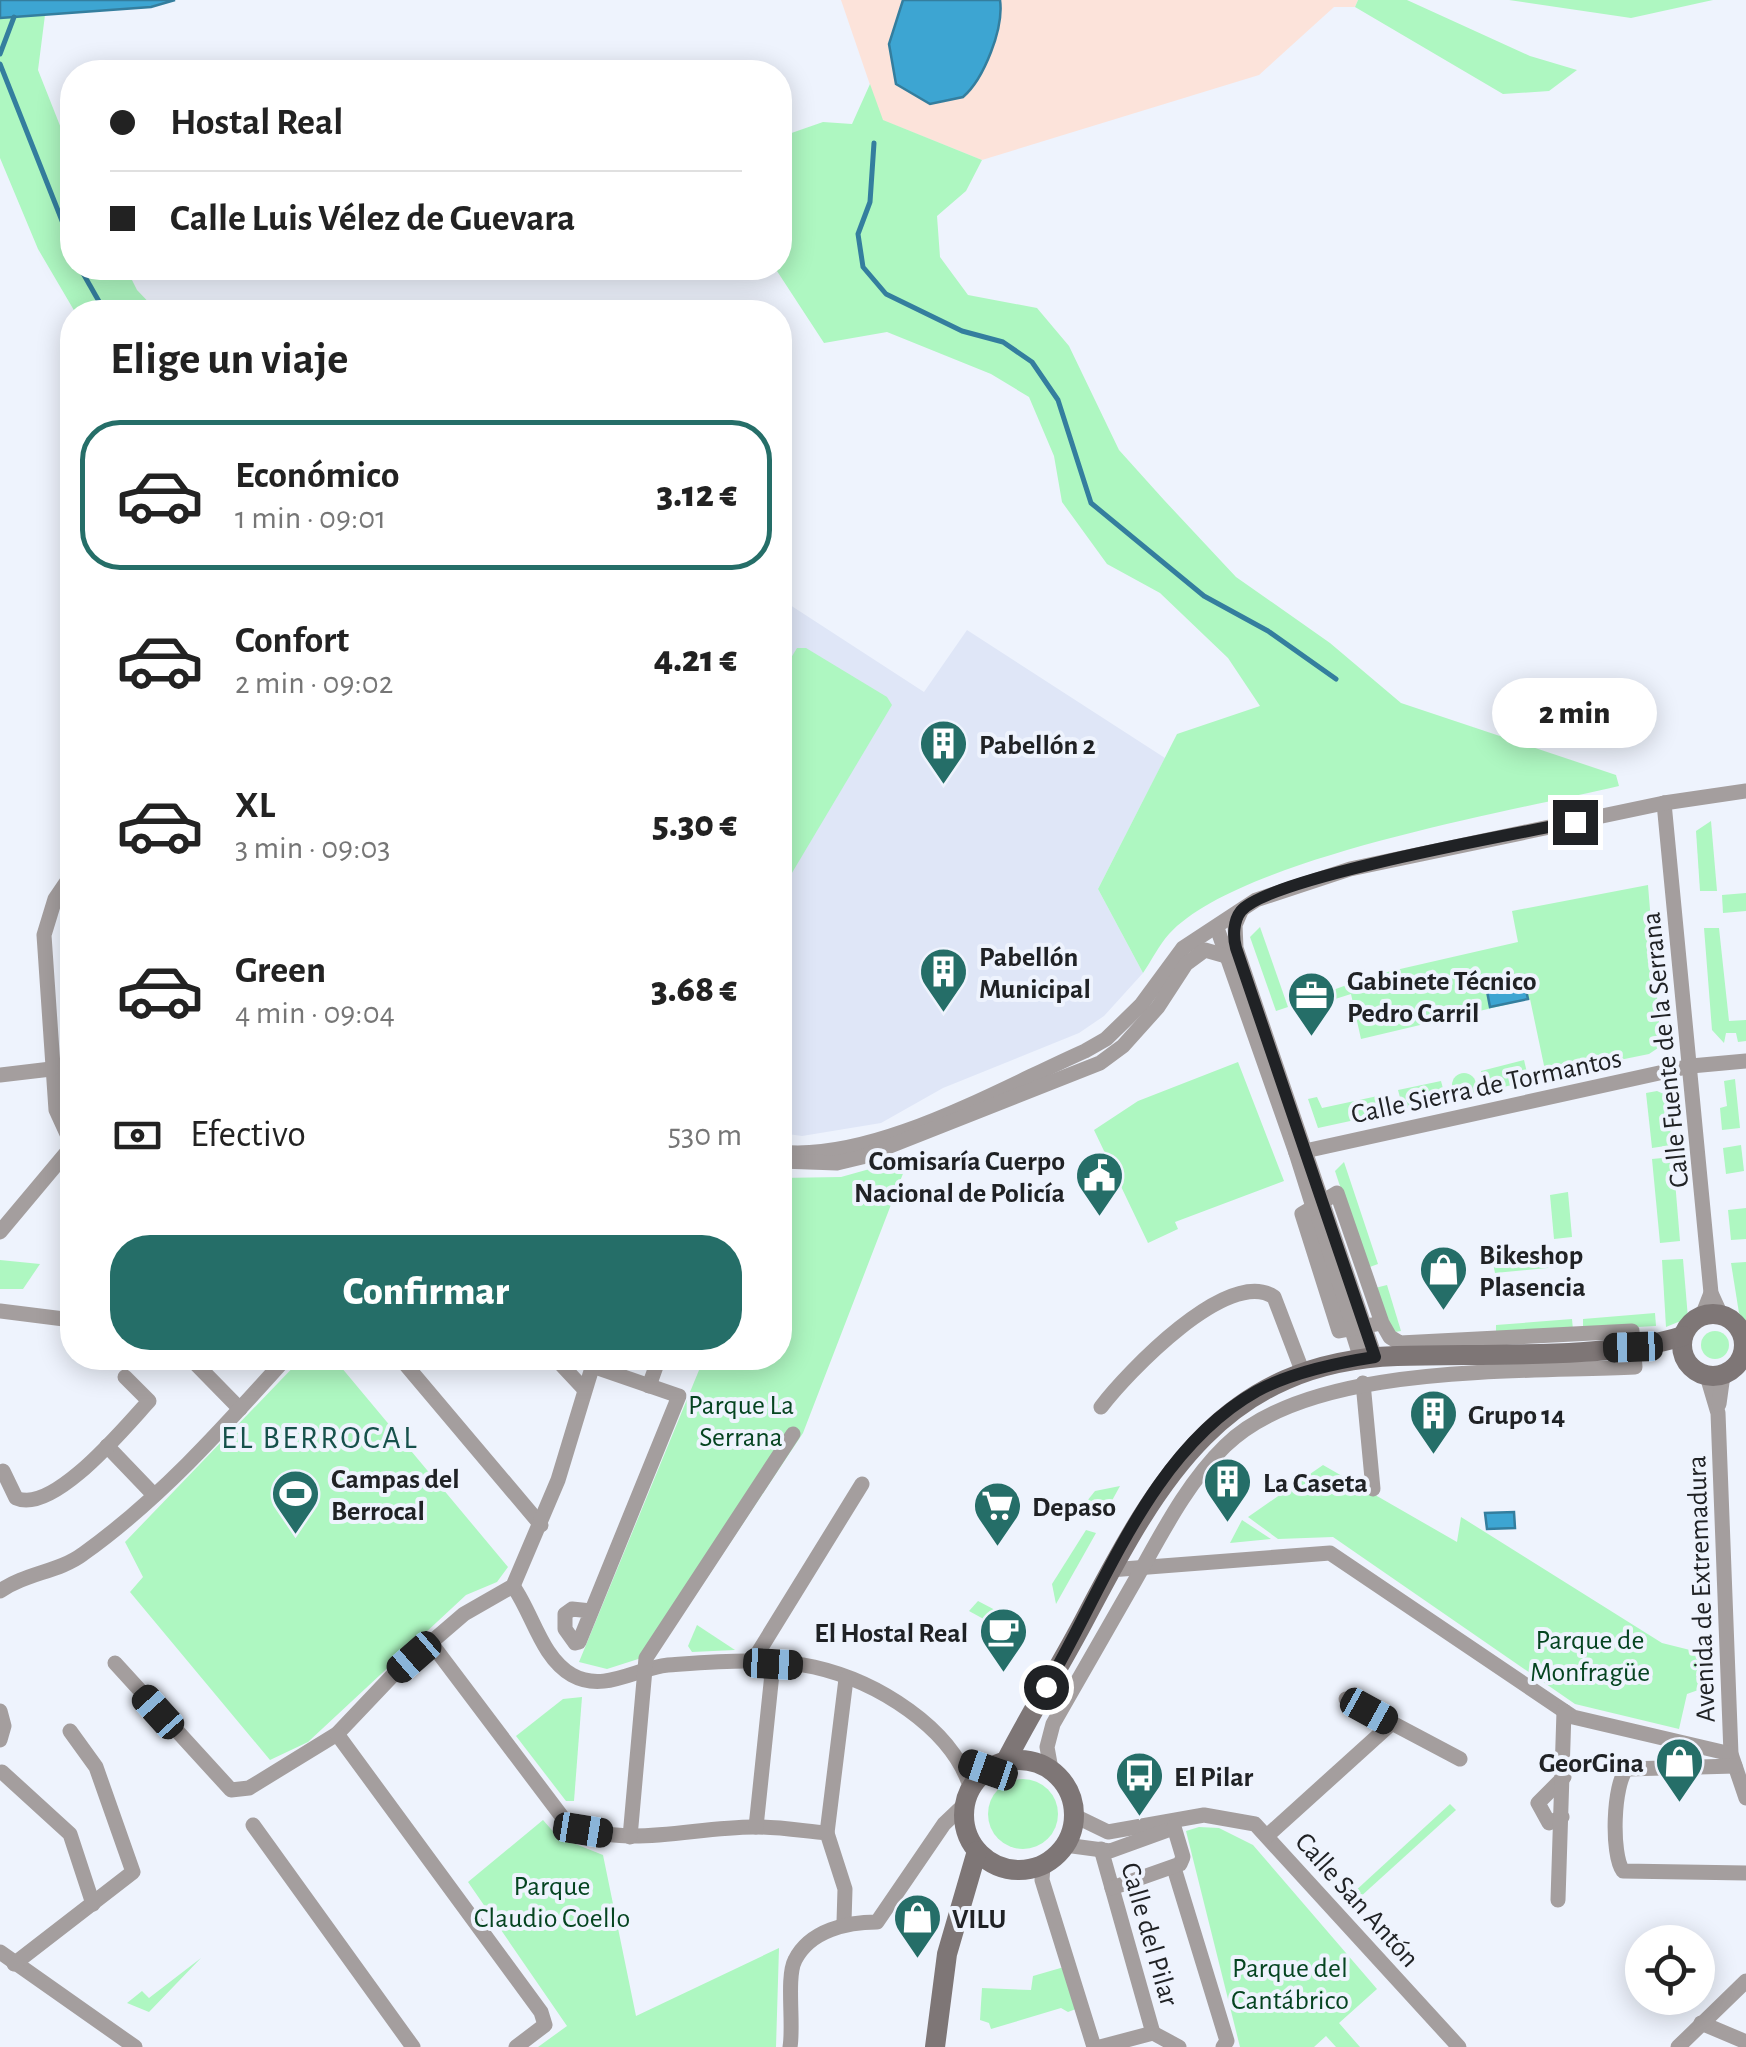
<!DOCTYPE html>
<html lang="es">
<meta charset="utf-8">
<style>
:root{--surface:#fff;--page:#f2f2f2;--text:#222;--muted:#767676;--line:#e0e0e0;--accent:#256e68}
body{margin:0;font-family:"Alegreya Sans",sans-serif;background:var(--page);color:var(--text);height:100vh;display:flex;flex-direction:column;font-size:38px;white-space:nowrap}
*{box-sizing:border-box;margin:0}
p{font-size:32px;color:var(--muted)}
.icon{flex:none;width:55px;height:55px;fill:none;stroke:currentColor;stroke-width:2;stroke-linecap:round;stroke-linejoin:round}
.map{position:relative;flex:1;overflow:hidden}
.side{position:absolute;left:60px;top:300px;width:732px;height:1070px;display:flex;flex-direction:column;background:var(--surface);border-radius:40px;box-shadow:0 5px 25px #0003}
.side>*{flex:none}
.guide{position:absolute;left:60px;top:60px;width:732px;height:220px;border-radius:40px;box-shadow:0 5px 25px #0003;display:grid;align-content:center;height:220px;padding:0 50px;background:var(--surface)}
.tools{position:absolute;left:1625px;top:1925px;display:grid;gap:20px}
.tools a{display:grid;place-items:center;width:90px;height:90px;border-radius:50%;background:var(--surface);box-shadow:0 5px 25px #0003;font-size:50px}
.end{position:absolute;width:45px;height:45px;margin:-22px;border:12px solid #202225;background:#fff;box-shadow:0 0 0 5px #fff}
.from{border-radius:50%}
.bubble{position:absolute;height:70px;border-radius:35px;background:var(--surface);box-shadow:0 5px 25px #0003;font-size:32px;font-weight:800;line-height:70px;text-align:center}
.car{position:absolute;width:30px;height:60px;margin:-30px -15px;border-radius:12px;box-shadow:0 0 8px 2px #0007;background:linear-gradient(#222 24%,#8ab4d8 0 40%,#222 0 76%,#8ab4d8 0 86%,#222 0)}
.guide b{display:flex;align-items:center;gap:35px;height:95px;font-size:38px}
.guide b+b{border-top:2px solid var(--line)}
.guide i{width:25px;height:25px;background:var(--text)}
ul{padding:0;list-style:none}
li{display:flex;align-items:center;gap:30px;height:150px;margin:0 20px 15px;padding:0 30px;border:5px solid transparent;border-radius:40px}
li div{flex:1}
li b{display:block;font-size:38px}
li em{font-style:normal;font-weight:800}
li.active{border-color:var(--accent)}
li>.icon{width:90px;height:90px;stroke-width:1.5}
h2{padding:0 50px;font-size:45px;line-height:120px}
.pay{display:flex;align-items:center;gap:25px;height:110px;padding:0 50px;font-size:38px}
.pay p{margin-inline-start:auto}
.action{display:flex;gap:20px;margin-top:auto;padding:20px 50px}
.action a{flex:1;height:115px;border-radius:40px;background:var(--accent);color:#fff;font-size:40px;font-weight:800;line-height:115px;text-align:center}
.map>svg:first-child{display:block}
.built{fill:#dfe6f7}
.industrial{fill:#fce3da}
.green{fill:#aef7c1}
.water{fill:#3da5d2;stroke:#347e9e;stroke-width:2.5}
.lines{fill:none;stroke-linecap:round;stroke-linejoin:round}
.stream{stroke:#347e9e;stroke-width:5}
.street{stroke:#a49e9e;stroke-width:15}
.secondary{stroke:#7e7676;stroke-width:20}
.route{stroke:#202225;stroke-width:12}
.labels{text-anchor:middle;stroke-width:8;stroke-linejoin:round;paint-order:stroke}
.poi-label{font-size:28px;font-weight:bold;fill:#202225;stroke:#eef3fd;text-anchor:start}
.street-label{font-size:28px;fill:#202225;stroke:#eef3fd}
.park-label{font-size:28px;fill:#054420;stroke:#eef3fd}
.quarter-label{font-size:32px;letter-spacing:2.5px;fill:#16514b;stroke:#eef3fd}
</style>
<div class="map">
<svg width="1746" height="2047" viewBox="0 0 1746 2047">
<rect width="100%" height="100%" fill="#eef3fd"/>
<path class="built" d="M787,603L924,692L967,630L1165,758L1098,889L1143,973L1104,1016L1079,1033L943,1088L881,1123L802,1136L780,1133V614Z"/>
<path class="industrial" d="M841,0H1358L1355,7H1334L1259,75L982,160L882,120Z"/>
<g class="green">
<path d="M1358,0H1407L1530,56L1577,70L1549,91L1503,94L1355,7Z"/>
<path d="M1509,0H1713L1631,18Z"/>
<path d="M45,15L38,70L72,156V268H126L137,290L158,312H75L38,249L0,158V18Z"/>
<path d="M870,84L883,120L982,160L966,191L937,216L940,257L968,295L1037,308L1069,346L1119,450L1164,500L1236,577L1330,643L1401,703L1616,775L1619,786C1513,811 1238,858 1169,934C1159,945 1152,960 1143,973L1098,889L1177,734L1260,706L1228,658L1160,593L1107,564L1062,502L1054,456L1029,397L991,374L887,332L824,343L775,268H780V137L823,122L852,124Z"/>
<path d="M797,648H806L887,697L892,705L780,893V676Z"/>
<path d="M1711,821L1717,891H1700L1696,831Z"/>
<path d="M1648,885L1661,1046L1649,1054L1546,1075L1530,999L1361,1039L1351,994L1294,1012L1292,1005L1374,975L1518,942L1512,911Z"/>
<path d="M1746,893V911L1723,913L1722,895Z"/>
<path d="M1260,927L1288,1007L1276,1011L1250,937Z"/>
<path d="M1704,928H1719L1729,1021L1746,1020V1041L1738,1042L1736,1033H1726L1724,1043L1712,1030Z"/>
<path d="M1524,1060L1529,1081L1486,1091L1481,1071Z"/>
<path d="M1238,1062L1284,1181L1175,1222L1178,1229L1148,1243L1094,1130L1138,1101Z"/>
<circle cx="1464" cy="1085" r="12"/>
<path d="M1735,1079L1740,1128L1722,1130L1720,1108L1727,1106L1724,1081Z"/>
<path d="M1441,1081L1446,1100L1403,1109L1398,1090Z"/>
<path d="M1657,1091L1666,1095L1672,1145L1652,1148L1646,1093Z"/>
<path d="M1387,1094L1392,1112L1318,1128L1308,1099L1317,1097L1322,1108Z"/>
<path d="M1741,1145L1744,1171L1726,1174L1723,1148Z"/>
<path d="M1673,1157L1680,1241L1660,1243L1652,1159Z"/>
<path d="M909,1158L803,1433L657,1653L607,1669L579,1662L704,1358H780V1178L841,1177Z"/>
<path d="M1344,1162L1378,1264L1367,1268L1335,1171Z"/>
<path d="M1568,1192L1572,1237L1554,1239L1550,1195Z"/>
<path d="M1746,1208V1239L1731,1240L1728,1210Z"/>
<path d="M1579,1257V1265L1495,1273L1493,1263Z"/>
<path d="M1683,1259L1688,1318L1666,1327L1662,1260Z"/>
<path d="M0,1260L40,1264L23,1289H0Z"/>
<path d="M1746,1262V1322L1739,1313L1731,1263Z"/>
<path d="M1387,1285L1401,1331L1389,1333L1375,1288Z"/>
<path d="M1655,1313L1656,1326L1583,1330V1319Z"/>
<path d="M1572,1319L1573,1330L1496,1334V1325Z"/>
<circle cx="1715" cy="1345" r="14"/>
<path d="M302,1358H329L341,1367L508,1567L497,1582L466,1595L308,1742L270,1760L130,1592L143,1577L125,1542Z"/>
<path d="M1323,1465L1457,1542L1461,1517L1662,1643L1698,1652L1701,1689L1687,1694L1679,1729L1575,1704L1333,1537L1278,1539L1248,1517Z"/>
<path d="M1120,1486L1103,1517L1083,1506L1095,1491Z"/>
<path d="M1242,1520L1271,1539L1230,1543Z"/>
<path d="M1086,1530L1096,1533L1056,1604L1052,1584Z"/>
<path d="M978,1601L1018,1622L1011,1634L969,1611Z"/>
<path d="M697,1625L735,1650L692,1652L688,1646Z"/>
<path d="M582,1697L574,1801H566L516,1736L563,1699Z"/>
<circle cx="1023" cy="1814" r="35"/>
<path d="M1450,1804L1456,1810L1359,1898L1353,1893Z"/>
<path d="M543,1820L558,1837L603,1855L636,2016L779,1948L776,2047H538L567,2026L468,1882Z"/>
<path d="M1199,1827L1219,1828L1253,1845L1377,1989L1339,2023L1360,2047H1336L1326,2036L1314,2047H1240L1186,1831Z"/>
<path d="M201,1958L149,2012L127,2003L142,1991L149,1998Z"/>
<path d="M1064,1967L1076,2009L1068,2012L1061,2008L991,2029L989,2023L980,2020L982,1988L1031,1990L1033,1976Z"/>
</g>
<g class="water">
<path d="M0,0H175L151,7L0,18Z"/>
<path d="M903,0H1000C1004,28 984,79 963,97L930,104L896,84L889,44Z"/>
<path d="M1523,977L1528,999L1490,1007L1486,986Z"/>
<path d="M1514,1512L1515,1528L1487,1529L1485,1513Z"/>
</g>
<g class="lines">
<g class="stream">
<path d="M0,54L14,17"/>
<path d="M0,64L72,246"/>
<path d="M874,143L870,202L858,234L863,267L886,294L962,331L1003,342L1032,362L1058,400L1091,503L1204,596L1268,631L1336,679"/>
<path d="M80,268L105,312"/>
</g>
<g class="street">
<path d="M1664,803L1711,1293L1721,1315"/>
<path d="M72,874L55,899L44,935L56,1110L72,1145"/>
<path d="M1241,911L1235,925L1236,948L1375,1357"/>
<path d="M1217,928L1296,1153L1361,1359"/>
<path d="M0,1075L51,1069"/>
<path d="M780,1152C875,1162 999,1089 1085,1051L1106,1039L1141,1005L1183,948L1256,900L1350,869L1664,803L1746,791"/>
<path d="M1296,1153L1691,1066L1746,1061"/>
<path d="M781,1161L837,1163L862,1157L1100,1063L1123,1046L1158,1007L1186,964L1205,950L1226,956"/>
<path d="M0,1232L72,1146"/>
<path d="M0,1311L72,1320"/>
<path d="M1702,1316L1711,1293"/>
<path d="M190,1358L240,1409"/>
<path d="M400,1358L541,1525"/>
<path d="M555,1358L584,1389"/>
<path d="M1707,1376L1718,1413L1731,1754L1746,1798"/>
<path d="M1363,1383L1373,1489"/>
<path d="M649,1386L659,1358"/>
<path d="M1719,1404L1723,1375"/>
<path d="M1101,1407C1126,1374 1228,1266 1274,1297L1303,1373"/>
<path d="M107,1446L154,1495"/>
<path d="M3,1471L16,1498C53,1515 125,1427 149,1401L125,1377"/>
<path d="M1110,1570L1330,1553L1573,1717L1731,1754"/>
<path d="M513,1586C533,1614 541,1657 572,1675C604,1693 636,1668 668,1665C713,1662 770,1657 814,1667C876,1681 952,1727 971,1789"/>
<path d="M0,1591C26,1573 59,1572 83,1554C159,1500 224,1427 286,1358"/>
<path d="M591,1611L572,1609L565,1614V1629L575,1643L579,1642L679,1396L592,1366"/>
<path d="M431,1643L566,1822C627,1851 692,1826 757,1827C780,1827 804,1831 827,1833L845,1889L844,1922"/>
<path d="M115,1663L231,1790L249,1788L337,1734L393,1675L464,1614L513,1586L558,1480L595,1358"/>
<path d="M751,1664L862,1484"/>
<path d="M1346,1699L1392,1723"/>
<path d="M0,1711L4,1726L0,1740"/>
<path d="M337,1734L541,2012L545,2025L516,2047"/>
<path d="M962,1761L988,1770"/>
<path d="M1735,1766L1627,1769C1613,1783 1611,1855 1623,1871L1746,1873"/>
<path d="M1051,1769L1047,1747L1053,1724C1081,1675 1109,1627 1136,1579C1162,1533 1187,1483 1225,1446C1310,1362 1519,1373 1635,1367L1632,1331L1400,1343L1390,1337L1382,1323L1339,1331L1302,1214L1337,1193L1382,1323"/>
<path d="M2,1772L70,1834L93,1904"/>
<path d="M1075,1816L1108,1832L1204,1815L1255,1824L1459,2047"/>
<path d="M1562,1817L1549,1823L1538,1803L1564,1777"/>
<path d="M253,1825L413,2047"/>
<path d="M756,1827L773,1664"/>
<path d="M827,1833L846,1679"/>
<path d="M1267,1836L1392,1723L1460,1759"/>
<path d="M630,1837L646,1658L793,1434"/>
<path d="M1065,1845L1110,1851L1168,1830"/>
<path d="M1101,1849L1153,2033"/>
<path d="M1043,1866L1042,1880L1094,2047"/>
<path d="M1174,1868L1227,2041L1223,2047"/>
<path d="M1112,1888L1180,1864L1183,1857L1174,1827"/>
<path d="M1558,1900L1564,1711"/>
<path d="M0,1952L135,2047"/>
<path d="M14,1964L133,1872L96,1767L70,1731"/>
<path d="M1701,2023L1746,2042"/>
<path d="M1153,2033L1179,2047"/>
<path d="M790,2047C794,2025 786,1977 795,1960C810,1930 848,1922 877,1922L944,1824L965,1804"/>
<path d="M1100,2047L1153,2033"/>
<path d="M1678,2047L1746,1981"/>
</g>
<g class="secondary">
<circle cx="1713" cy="1345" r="31"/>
<circle cx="1019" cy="1815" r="55"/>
<path d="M1006,1761C1031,1712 1061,1665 1087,1615C1159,1478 1224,1362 1397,1356C1480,1353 1608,1360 1683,1336"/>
<path d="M935,2047L947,1954L977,1851"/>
</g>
</g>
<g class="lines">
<path class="route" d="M1046,1687C1105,1587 1150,1451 1257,1391C1292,1372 1336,1363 1375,1357L1236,948C1233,937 1233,921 1241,911C1269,877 1520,833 1575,822"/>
</g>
<defs>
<symbol id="building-pin" viewBox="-11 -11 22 30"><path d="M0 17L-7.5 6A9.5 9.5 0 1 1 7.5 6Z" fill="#256e68" stroke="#eef3fd"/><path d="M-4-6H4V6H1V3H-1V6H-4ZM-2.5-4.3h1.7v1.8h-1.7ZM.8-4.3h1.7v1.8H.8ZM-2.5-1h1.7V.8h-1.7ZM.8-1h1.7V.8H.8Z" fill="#fff"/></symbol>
<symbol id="office-pin" viewBox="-11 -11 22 30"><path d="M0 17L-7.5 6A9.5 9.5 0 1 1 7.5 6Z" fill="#256e68" stroke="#eef3fd"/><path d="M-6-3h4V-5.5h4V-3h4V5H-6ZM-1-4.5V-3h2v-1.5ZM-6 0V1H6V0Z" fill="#fff"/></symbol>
<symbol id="civic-pin" viewBox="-11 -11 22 30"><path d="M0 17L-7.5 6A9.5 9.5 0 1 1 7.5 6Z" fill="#256e68" stroke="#eef3fd"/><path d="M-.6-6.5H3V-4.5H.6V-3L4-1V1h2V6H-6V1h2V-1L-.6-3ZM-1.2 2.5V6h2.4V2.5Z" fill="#fff"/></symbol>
<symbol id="shop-pin" viewBox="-11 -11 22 30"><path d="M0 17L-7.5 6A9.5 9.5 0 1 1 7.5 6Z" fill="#256e68" stroke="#eef3fd"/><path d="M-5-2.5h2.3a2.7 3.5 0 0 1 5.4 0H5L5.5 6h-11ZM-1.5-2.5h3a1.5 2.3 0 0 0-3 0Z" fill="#fff"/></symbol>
<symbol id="stadium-pin" viewBox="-11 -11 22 30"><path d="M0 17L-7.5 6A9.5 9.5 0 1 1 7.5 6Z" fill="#256e68" stroke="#eef3fd"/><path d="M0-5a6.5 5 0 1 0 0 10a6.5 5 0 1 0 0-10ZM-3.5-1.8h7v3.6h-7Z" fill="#fff"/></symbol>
<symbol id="supermarket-pin" viewBox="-11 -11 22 30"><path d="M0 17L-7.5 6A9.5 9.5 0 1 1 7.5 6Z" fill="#256e68" stroke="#eef3fd"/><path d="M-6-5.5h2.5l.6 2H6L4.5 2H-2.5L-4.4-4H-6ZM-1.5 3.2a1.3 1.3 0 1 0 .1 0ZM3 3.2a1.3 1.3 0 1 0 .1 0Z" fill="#fff"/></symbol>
<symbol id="cafe-pin" viewBox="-11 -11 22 30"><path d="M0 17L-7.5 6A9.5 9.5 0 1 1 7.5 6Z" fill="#256e68" stroke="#eef3fd"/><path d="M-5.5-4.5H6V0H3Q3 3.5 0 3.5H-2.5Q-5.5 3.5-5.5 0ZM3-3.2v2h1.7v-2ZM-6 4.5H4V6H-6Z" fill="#fff"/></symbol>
<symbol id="bus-pin" viewBox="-11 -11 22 30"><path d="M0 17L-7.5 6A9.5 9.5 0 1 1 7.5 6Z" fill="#256e68" stroke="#eef3fd"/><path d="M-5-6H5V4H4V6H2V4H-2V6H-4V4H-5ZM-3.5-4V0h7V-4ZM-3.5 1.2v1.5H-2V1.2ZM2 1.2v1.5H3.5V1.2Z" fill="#fff"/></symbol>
</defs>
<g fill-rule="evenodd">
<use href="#building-pin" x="916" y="716" width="55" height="75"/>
<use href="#building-pin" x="916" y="944" width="55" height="75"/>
<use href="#office-pin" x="1284" y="968" width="55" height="75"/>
<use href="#civic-pin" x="1072" y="1148" width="55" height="75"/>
<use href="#shop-pin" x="1416" y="1242" width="55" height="75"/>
<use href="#building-pin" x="1406" y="1386" width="55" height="75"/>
<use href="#building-pin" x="1200" y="1454" width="55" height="75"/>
<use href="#stadium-pin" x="268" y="1466" width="55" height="75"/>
<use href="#supermarket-pin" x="970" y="1478" width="55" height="75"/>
<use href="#cafe-pin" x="976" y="1604" width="55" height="75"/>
<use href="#shop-pin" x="1652" y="1734" width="55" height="75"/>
<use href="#bus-pin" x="1112" y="1748" width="55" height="75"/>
<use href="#shop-pin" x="890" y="1890" width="55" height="75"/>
</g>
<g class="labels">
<g class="poi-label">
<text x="979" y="754">Pabellón 2</text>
<text x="979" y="966">Pabellón<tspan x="979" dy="32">Municipal</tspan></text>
<text x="1347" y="990">Gabinete Técnico<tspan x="1347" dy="32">Pedro Carril</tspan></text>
<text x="1065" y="1170" text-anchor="end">Comisaría Cuerpo<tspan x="1065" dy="32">Nacional de Policía</tspan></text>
<text x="1479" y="1264">Bikeshop<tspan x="1479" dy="32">Plasencia</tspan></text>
<text x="1468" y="1424">Grupo 14</text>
<text x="331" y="1488">Campas del<tspan x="331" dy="32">Berrocal</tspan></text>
<text x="1263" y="1492">La Caseta</text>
<text x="1032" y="1516">Depaso</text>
<text x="968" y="1642" text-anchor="end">El Hostal Real</text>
<text x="1644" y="1772" text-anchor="end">GeorGina</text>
<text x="1174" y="1786">El Pilar</text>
<text x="952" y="1928">VILU</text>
</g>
<g class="street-label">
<text transform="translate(1664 1050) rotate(-96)" y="10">Calle Fuente de la Serrana</text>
<text transform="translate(1486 1085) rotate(-12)" y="10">Calle Sierra de Tormantos</text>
<text transform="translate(1700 1589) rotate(-92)" y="10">Avenida de Extremadura</text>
<text transform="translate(1358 1899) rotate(48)" y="10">Calle San Antón</text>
<text transform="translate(1151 1934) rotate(74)" y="10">Calle del Pilar</text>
</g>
<g class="park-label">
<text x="741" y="1414">Parque La<tspan x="741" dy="32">Serrana</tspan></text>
<text x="1590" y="1649">Parque de<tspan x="1590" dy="32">Monfragüe</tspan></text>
<text x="552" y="1895">Parque<tspan x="552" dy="32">Claudio Coello</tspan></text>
<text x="1290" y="1977">Parque del<tspan x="1290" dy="32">Cantábrico</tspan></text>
</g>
<g class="quarter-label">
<text x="320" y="1448">EL BERROCAL</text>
</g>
</g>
</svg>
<div class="tools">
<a><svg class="icon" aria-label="locate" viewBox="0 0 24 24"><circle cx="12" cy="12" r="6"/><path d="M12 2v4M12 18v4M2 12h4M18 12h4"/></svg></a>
</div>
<i class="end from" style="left:1046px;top:1687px"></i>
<i class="end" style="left:1575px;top:822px"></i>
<div class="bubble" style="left:1492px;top:678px;width:165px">2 min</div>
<i class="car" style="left:1633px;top:1347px;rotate:268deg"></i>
<i class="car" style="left:414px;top:1657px;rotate:229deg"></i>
<i class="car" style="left:773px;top:1664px;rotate:93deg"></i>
<i class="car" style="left:1369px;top:1711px;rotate:119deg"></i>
<i class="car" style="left:158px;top:1712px;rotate:318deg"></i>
<i class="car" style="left:988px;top:1770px;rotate:289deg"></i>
<i class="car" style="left:583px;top:1830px;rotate:99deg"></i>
<div class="guide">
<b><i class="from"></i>Hostal Real</b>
<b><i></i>Calle Luis Vélez de Guevara</b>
</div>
<section class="side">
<h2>Elige un viaje</h2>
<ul>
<li class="active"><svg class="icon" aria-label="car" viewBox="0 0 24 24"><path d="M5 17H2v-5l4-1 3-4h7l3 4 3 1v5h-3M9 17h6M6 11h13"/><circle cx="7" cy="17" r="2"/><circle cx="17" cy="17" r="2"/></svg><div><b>Económico</b><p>1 min · 09:01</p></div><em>3.12 €</em></li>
<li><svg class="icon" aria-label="car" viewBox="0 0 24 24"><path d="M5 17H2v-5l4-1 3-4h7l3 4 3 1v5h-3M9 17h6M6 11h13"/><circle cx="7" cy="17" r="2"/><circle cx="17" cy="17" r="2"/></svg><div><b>Confort</b><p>2 min · 09:02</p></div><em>4.21 €</em></li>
<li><svg class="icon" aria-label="car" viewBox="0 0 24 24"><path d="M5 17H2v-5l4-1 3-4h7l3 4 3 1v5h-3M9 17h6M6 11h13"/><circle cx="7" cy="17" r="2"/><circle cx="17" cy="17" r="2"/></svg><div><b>XL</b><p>3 min · 09:03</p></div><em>5.30 €</em></li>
<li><svg class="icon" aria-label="car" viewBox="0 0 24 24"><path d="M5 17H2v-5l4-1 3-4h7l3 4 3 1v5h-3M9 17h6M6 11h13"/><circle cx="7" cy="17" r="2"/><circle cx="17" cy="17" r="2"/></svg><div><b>Green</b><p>4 min · 09:04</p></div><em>3.68 €</em></li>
</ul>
<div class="pay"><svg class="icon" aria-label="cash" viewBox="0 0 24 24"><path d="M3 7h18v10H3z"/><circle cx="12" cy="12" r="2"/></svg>Efectivo<p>530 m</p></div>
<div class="action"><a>Confirmar</a></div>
</section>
</div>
